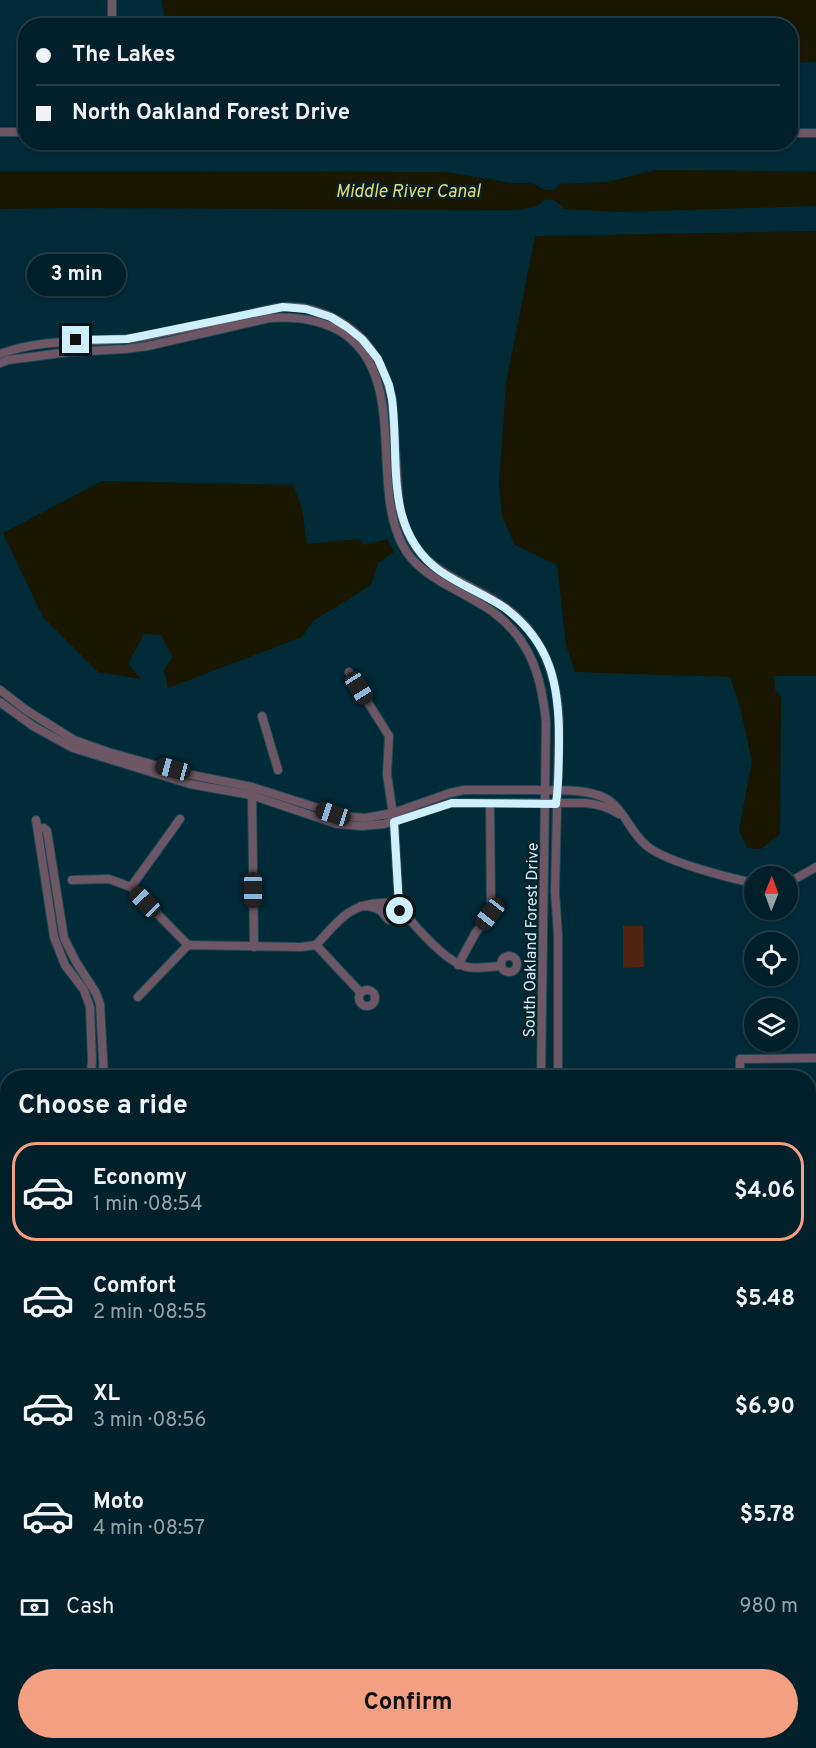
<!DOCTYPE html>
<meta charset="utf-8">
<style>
:root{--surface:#012029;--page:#0b2831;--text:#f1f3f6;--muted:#96a3a8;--line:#233e46;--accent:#f2a081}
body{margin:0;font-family:Overpass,sans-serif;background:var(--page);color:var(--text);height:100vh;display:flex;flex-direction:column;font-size:22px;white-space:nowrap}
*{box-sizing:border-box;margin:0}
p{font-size:20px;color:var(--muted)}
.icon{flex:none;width:33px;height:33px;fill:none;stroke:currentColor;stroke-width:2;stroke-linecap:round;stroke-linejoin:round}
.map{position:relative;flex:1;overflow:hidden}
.drawer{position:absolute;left:0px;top:1070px;width:816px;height:680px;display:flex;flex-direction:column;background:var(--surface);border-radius:24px 24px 0 0;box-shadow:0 2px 4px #0004,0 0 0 2px var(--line)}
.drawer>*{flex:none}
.banner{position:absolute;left:18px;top:18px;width:780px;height:132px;border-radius:24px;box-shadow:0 2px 4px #0004,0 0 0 2px var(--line);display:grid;align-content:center;height:132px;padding:0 18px;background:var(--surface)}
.needle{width:39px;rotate:1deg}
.controls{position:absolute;left:744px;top:866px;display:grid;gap:12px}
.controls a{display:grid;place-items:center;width:54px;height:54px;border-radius:50%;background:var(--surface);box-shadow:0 2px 4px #0004,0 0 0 2px var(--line);font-size:30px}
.end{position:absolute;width:27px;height:27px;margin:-14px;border:8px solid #cdf0fc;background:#111;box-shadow:0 0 0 3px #111}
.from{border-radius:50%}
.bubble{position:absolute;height:42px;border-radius:21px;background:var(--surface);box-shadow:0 2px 4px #0004,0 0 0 2px var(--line);font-size:20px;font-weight:700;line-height:42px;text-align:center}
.car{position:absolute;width:18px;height:36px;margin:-18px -9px;border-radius:8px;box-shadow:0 0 4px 2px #0007;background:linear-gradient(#222 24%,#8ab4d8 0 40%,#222 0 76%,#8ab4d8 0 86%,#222 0)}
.banner b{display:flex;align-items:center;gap:21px;height:57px;font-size:22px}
.banner b+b{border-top:2px solid var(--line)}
.banner i{width:15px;height:15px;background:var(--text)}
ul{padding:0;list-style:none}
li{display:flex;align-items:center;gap:18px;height:99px;margin:0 12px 9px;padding:0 6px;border:3px solid transparent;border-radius:24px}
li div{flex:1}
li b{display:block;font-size:22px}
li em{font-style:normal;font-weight:700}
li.current{border-color:var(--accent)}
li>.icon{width:54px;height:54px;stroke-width:1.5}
h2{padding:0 18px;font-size:27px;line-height:72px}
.pay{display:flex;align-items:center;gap:15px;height:66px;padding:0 18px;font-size:22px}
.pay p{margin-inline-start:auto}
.primary-button{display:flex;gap:12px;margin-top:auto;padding:12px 18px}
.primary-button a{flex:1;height:69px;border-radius:36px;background:var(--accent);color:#111;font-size:24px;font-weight:700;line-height:69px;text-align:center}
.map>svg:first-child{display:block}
.green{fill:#512412}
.water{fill:#191602}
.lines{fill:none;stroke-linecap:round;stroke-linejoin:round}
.minor-casing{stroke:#1e4753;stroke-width:10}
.major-casing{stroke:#1e4753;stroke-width:12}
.minor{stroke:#6e5765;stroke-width:8}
.major{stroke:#b687a4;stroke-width:9}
.route{stroke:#cdf0fc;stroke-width:8}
.labels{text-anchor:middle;stroke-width:4.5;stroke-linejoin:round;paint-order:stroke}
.street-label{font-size:16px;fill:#cdf0fc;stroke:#092028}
.water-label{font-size:18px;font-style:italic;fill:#e7d976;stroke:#092028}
</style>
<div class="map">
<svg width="816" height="1748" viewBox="0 0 816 1748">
<rect width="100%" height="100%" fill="#012b37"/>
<path class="green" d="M623,926H643L644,967L623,968Z"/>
<g class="water">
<path d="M161,0H816V62L791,63L790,26H167Z"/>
<path d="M654,170L816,171V206L619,212L565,209L554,200L545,199L536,207L515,210L62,208L0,209V171L446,172L512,183H533L544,190H554L559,184L608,182Z"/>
<path d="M816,231V676H774L775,690L781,696L780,834L761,849L747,848L739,830L752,761L740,707L730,677L575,672L566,645L557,565L515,545L502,516L499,483L506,383L535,236Z"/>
<path d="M102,481L293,485L302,509L307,544L358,539L366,545L387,539L394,552L378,563L371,585L313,621L302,637L168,688L164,670L173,657L161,635L144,634L128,664L141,679L98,672L43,617L3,533Z"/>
<path d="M809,1271H816V1748H777V1742H808Z"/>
<path d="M108,1742H646V1748H107Z"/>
</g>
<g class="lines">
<defs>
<g id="minor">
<path d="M112,26V0"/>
<path d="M0,132H26"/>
<path d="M790,133H816"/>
<path d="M0,354C49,336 95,344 144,337C174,330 204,325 234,318C250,314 267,309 283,307C320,304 361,328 378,361C385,373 389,386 392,399L399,507C415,575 458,574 506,608C544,636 557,676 559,721L555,892L558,935V1077"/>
<path d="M0,363L8,360L69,352L125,349L148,346L270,318C295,316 318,319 340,331C410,374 369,483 403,546C413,565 432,577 450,587C465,595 480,603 493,612C531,640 542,678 546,723L541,1077"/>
<path d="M349,672L389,736L387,774L394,822L399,906"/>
<path d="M0,690L26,710L74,740L108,752L187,774L252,787L343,816L365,818L393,813L450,793L464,790C488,790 513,790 537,790C560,791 583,788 605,798C624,808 630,833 647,846C666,862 729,878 754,883"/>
<path d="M0,702L33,726L73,748L190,784L251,795L337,824L362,826L384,824L451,803H585C597,804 609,807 619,814"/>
<path d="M262,716L278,770"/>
<path d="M252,793L254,947"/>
<path d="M36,820L54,937L65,965L84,990L90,1007L92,1060L91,1077"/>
<path d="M38,829L44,828L47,831L64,938L76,962L96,993L100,1004L104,1077"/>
<path d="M72,880L109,879L131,887L188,945"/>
<path d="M788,883L816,867"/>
<path d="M131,887L180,819"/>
<path d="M400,908C414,925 446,963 467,967C478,969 490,967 500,966"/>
<path d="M316,945C337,923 348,904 381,903C388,903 392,901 399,906L400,914L397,919L389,920C386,918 385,916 383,913C378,907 369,906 361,906"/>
<path d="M316,945L361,993"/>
<circle cx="509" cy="964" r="8"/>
<path d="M458,965L476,932L491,914L490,803"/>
<circle cx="367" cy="998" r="8"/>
<path d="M138,997L188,945L301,947L316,945"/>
<path d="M740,1077V1059L816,1058"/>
<path d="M808,1112H816"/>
<path d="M0,1558H8"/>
<path d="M0,1712L8,1715"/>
<path d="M16,1742V1748"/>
<path d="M714,1748V1742"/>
</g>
<g id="major">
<path d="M808,1141H816"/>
<path d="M0,1142H8"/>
<path d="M808,1158H816"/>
<path d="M0,1159H8"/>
</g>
</defs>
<use href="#minor" class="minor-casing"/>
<use href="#major" class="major-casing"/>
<use href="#minor" class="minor"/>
<use href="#major" class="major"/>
</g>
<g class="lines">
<path class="route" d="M76,340L127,339L283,307L306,309L331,317L347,327L362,339L378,359L389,385L392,399C400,460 383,530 440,571C460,585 484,594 505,608C551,643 559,684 559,739C559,761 559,782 556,804L452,803L394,822L399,906L400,911"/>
</g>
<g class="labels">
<g class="street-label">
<text transform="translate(530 940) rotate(-89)" y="6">South Oakland Forest Drive</text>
</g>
<g class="water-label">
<text x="408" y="197">Middle River Canal</text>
</g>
</g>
</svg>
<div class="controls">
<a><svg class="needle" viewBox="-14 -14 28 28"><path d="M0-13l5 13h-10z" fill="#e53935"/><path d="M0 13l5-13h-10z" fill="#96a3a8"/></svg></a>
<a><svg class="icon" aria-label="locate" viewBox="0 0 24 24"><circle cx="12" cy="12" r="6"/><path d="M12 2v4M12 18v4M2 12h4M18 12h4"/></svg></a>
<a><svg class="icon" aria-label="layers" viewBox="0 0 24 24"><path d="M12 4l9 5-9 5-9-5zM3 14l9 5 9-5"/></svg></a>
</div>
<i class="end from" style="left:400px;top:911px"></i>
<i class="end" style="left:76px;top:340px"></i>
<div class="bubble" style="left:27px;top:254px;width:99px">3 min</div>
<i class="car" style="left:359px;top:688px;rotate:148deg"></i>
<i class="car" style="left:173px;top:769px;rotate:285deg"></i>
<i class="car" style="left:333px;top:814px;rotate:288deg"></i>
<i class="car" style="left:253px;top:890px;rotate:180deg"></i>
<i class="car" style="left:145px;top:902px;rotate:316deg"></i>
<i class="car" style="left:490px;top:914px;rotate:218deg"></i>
<div class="banner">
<b><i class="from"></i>The Lakes</b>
<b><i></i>North Oakland Forest Drive</b>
</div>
<section class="drawer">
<h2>Choose a ride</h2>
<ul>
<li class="current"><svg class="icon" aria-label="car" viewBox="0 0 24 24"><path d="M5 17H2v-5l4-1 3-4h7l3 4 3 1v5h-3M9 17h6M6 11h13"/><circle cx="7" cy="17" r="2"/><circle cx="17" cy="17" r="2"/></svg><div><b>Economy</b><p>1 min · 08:54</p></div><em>$4.06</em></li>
<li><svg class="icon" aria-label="car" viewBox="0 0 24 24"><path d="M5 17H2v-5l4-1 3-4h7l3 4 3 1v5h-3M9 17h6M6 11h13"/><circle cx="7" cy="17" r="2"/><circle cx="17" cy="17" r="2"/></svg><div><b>Comfort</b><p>2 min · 08:55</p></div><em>$5.48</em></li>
<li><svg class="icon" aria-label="car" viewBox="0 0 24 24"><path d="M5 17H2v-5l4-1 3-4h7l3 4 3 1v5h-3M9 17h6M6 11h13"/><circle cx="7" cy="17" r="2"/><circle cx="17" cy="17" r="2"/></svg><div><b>XL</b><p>3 min · 08:56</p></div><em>$6.90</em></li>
<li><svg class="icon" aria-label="car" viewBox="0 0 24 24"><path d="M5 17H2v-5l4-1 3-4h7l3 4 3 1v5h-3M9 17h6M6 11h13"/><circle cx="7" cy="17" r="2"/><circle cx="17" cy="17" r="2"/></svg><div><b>Moto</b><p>4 min · 08:57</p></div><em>$5.78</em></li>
</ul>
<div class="pay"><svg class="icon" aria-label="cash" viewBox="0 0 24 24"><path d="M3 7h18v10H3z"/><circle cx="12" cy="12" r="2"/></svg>Cash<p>980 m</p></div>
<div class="primary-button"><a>Confirm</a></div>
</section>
</div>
